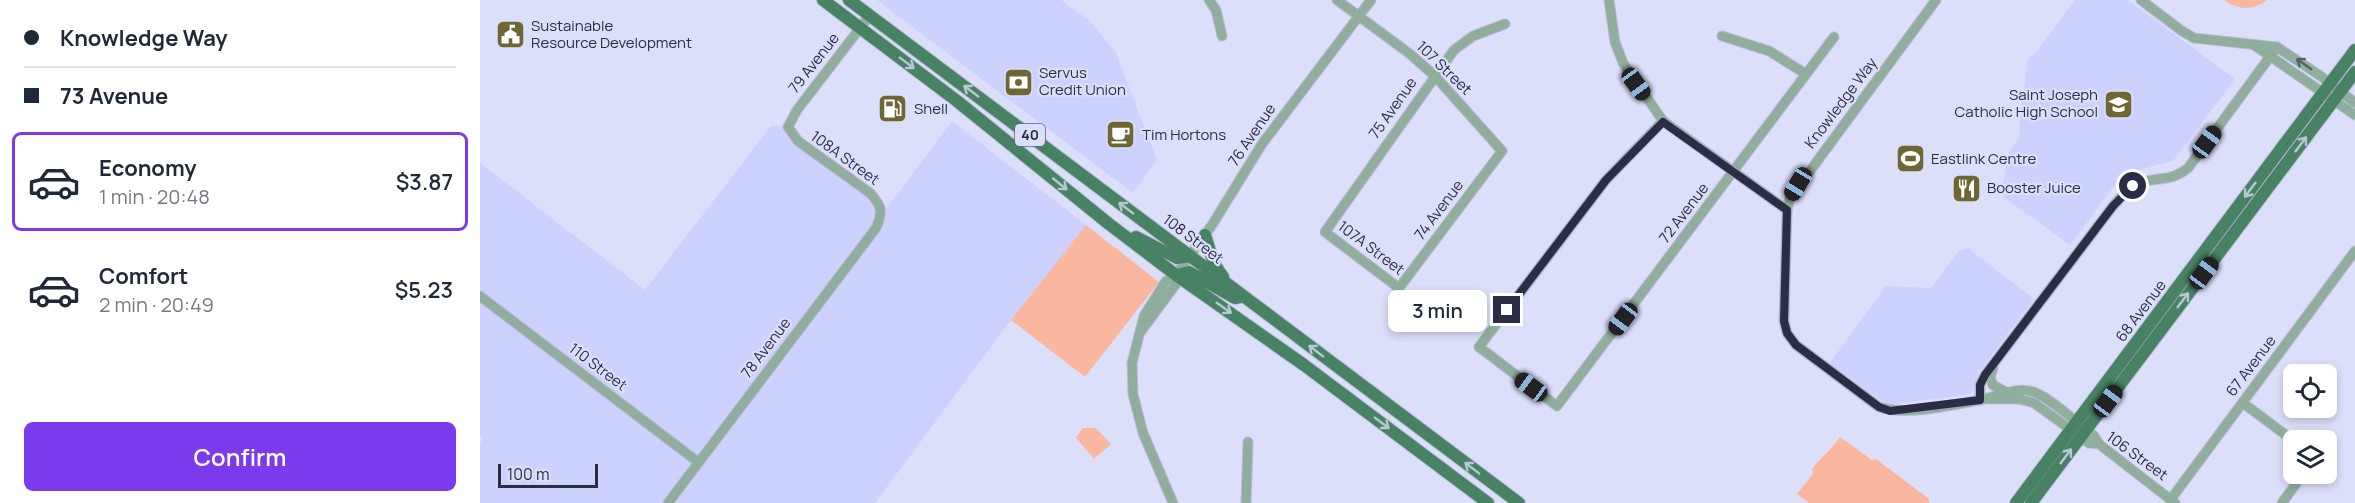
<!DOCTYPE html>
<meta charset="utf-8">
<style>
:root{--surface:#fff;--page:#f6f6f7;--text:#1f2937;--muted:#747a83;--line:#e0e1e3;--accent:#7c3aed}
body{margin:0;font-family:Manrope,sans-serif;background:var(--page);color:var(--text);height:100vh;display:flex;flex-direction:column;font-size:22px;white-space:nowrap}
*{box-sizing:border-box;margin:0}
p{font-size:20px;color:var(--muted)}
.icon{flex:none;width:33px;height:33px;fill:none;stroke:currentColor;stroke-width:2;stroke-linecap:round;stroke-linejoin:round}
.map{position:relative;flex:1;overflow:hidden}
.details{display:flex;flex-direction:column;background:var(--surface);width:480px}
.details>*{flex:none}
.guide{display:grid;align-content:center;height:132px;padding:0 24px;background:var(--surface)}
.fabs{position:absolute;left:1803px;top:364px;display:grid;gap:12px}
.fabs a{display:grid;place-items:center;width:54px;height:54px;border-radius:9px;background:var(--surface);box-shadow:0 3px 9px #0003;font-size:30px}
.scale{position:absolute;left:18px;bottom:15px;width:100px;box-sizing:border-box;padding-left:6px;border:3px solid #2b2d47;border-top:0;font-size:16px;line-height:21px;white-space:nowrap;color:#2b2d47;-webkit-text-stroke:4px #dcdffa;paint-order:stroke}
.end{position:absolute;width:27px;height:27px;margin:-14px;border:8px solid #2b2d47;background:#fff;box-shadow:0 0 0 3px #fff}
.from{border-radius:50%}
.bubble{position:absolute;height:42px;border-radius:9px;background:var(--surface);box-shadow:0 3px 9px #0003;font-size:20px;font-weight:600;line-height:42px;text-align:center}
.car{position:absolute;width:18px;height:36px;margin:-18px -9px;border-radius:8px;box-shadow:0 0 4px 2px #0007;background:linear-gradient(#222 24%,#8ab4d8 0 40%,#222 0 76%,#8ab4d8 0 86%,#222 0)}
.guide b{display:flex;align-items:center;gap:21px;height:57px;font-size:22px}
.guide b+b{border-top:2px solid var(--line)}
.guide i{width:15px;height:15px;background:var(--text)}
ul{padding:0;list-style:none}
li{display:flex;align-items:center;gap:18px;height:99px;margin:0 12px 9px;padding:0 12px;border:3px solid transparent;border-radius:9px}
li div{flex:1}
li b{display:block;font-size:22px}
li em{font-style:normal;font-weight:600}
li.active{border-color:var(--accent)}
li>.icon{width:54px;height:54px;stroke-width:1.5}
.primary-button{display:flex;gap:12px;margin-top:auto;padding:12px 24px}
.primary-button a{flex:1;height:69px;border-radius:9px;background:var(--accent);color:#fff;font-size:24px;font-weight:600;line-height:69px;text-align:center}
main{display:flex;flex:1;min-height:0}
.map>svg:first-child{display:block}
.built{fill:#ccd1fd}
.green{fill:#f9b7a0}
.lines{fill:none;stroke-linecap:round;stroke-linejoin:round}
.minor-casing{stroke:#b9bbd6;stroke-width:11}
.major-casing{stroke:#b9bbd6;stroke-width:14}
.minor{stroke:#90ae9d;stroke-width:9}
.major{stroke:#488264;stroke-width:12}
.oneway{stroke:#b7c8d4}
.oneway2{stroke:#536169}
.route{stroke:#2b2d47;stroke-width:8}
.labels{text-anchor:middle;stroke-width:4.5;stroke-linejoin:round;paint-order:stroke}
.shield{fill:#dcdffa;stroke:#60627d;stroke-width:1.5}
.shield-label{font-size:14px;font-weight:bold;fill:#2b2d47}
.poi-label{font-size:15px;fill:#2b2d47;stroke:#dcdffa;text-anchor:start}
.street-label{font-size:15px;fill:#2b2d47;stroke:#dcdffa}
</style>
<main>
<section class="details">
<div class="guide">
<b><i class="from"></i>Knowledge Way</b>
<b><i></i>73 Avenue</b>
</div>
<ul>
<li class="active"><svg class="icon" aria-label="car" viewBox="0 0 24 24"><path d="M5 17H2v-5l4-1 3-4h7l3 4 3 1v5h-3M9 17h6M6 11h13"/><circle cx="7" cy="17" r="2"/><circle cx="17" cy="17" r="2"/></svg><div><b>Economy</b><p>1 min · 20:48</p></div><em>$3.87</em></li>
<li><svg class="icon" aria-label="car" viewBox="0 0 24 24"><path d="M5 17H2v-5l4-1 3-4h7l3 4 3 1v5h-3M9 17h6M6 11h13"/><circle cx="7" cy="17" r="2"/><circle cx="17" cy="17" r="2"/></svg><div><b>Comfort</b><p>2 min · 20:49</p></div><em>$5.23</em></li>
</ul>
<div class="primary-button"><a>Confirm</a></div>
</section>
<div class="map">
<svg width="1875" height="503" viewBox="0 0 1875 503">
<rect width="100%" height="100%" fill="#dcdffa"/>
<g class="built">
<path d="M397,0H581L610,21L636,53L677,160L653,193Z"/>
<path d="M1595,0H1648L1755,79L1693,161L1643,174L1590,245L1521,195L1529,151L1540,137L1539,129L1548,59L1557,51Z"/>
<path d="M472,121L606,225L531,320L395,503H0V443L3,439L0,436V163L165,290L291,126L308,127L318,141L390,193L402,214Z"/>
<path d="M1488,248L1554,299L1499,372L1491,394L1408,405L1350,363L1406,286L1451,288L1479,251Z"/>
</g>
<g class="green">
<path d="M1744,0H1787C1773,11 1757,10 1744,0Z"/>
<path d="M606,225L679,282L605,377L531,320Z"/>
<path d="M603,428H616L631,444L614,459L596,438Z"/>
<path d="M1360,437L1392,460L1396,459L1449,499V503H1329L1317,494L1333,474L1332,469C1341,457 1351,450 1360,437Z"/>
</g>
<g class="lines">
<defs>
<g id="minor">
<path d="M729,0L736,10L742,36"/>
<path d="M857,0L930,54L955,76L1022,151L919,288L845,232L974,50L993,36L1025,24"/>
<path d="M1129,0L1135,42L1143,63L1183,121L1307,210"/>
<path d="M1456,0L1310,198L1307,210L1304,321L1307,333L1316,345L1399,407C1426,416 1475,405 1504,399C1520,396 1536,386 1554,392C1570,398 1599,424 1614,436L1619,444"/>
<path d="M1661,0L1702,31L1714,38L1797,47L1842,77L1875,103"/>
<path d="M1242,36L1289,51L1326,74"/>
<path d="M1774,45L1875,115"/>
<path d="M1183,121L1126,180L999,347L1077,406L1354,37"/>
<path d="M0,296L218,462"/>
<path d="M662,330L696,284V275"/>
<path d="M1513,368L1510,377L1513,385L1526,392"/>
<path d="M1509,399H1539L1554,403L1609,443L1619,444L1695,503"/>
<path d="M1500,400V385L1505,375L1633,206C1640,199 1645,190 1654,185C1672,176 1691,183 1708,168L1797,47"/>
<path d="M1763,403L1814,441"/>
<path d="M1691,499L1875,251"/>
<path d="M188,503L396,228C403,212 402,206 390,193L318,141L308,127L317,110L390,15"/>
<path d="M693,503L663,433L653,394L652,363L664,316L686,281L696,275L732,225L782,144L891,0"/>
<path d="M766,503L768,442"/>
<path d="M1802,503L1823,474"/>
</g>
<g id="major">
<path d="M343,0L477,101L629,224L696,275L824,365L1008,503"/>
<path d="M369,0L1039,503"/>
<path d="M725,235L734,264L743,277"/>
<path d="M656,237L697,258L710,256"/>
<path d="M696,275L709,272L755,298L760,297"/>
<path d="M1536,503L1875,50"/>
<path d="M1551,503L1875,72"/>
</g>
</defs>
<use href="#minor" class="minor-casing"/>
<use href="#major" class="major-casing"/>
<use href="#minor" class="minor"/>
<use href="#major" class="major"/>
</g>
<defs><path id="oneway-shaft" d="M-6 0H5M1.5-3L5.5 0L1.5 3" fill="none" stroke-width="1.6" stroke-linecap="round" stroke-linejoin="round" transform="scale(1.5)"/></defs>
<g class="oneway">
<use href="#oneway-shaft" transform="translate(427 63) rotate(37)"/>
<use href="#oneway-shaft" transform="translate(491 91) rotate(-143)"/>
<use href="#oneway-shaft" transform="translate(1821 144) rotate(-53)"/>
<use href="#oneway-shaft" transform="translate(580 184) rotate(39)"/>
<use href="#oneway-shaft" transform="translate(1770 190) rotate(127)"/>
<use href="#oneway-shaft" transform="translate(646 208) rotate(-143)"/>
<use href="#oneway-shaft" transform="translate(1703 300) rotate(-53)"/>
<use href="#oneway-shaft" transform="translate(744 308) rotate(35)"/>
<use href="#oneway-shaft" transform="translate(836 351) rotate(-143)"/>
<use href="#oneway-shaft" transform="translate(902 423) rotate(37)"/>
<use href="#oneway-shaft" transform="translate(1586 456) rotate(-53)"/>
<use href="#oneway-shaft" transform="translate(992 468) rotate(-143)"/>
</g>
<use class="oneway2" href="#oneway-shaft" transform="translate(1824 64) rotate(-145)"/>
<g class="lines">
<path class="route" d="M1027,310L1126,180L1183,122L1307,210L1304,321L1307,333L1316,345L1399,407L1410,411L1500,400V385L1505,375L1633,206L1653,186"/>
</g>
<defs>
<symbol id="civic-square" viewBox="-11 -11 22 22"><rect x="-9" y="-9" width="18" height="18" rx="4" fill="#6f6733" stroke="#dcdffa"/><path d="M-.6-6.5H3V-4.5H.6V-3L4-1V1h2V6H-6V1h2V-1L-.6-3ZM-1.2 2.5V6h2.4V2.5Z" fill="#fff"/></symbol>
<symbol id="bank-square" viewBox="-11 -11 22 22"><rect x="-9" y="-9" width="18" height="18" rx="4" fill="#6f6733" stroke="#dcdffa"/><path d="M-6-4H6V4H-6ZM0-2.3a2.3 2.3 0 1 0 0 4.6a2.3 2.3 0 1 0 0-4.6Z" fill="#fff"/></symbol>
<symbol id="school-square" viewBox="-11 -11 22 22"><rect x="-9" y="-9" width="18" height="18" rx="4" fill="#6f6733" stroke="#dcdffa"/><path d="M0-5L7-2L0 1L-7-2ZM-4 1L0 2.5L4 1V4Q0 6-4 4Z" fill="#fff"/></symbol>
<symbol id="fuel-square" viewBox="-11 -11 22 22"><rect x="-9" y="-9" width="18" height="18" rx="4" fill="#6f6733" stroke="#dcdffa"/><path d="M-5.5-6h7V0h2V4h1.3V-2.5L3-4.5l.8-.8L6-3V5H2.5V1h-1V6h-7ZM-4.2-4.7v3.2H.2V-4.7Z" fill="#fff"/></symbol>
<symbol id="cafe-square" viewBox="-11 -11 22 22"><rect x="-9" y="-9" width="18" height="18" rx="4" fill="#6f6733" stroke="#dcdffa"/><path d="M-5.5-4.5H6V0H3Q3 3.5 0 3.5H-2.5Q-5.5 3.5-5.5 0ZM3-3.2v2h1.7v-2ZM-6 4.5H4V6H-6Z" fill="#fff"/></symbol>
<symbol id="stadium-square" viewBox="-11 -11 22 22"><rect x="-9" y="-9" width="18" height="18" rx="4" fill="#6f6733" stroke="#dcdffa"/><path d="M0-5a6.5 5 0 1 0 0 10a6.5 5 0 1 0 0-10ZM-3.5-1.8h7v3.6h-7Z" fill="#fff"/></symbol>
<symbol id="restaurant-square" viewBox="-11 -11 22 22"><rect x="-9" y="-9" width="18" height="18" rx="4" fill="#6f6733" stroke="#dcdffa"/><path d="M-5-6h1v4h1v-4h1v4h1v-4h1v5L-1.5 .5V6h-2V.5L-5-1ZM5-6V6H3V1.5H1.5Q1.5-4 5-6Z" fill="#fff"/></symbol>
</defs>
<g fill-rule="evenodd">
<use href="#civic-square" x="14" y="18" width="33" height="33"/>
<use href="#bank-square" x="522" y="66" width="33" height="33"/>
<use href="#school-square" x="1622" y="88" width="33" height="33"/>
<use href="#fuel-square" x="396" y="92" width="33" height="33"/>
<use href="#cafe-square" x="624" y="118" width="33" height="33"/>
<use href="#stadium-square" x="1414" y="142" width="33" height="33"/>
<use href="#restaurant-square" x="1470" y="172" width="33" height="33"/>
</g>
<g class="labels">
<rect class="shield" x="535" y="124" width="30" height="22" rx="4.5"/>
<g class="shield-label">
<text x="550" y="140">40</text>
</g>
<g class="poi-label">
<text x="51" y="31">Sustainable<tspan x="51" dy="17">Resource Development</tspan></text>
<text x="559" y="78">Servus<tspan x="559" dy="17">Credit Union</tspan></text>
<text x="1618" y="100" text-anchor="end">Saint Joseph<tspan x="1618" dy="17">Catholic High School</tspan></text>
<text x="434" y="114">Shell</text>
<text x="662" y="140">Tim Hortons</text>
<text x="1451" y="164">Eastlink Centre</text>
<text x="1507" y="193">Booster Juice</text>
</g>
<g class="street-label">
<text transform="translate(334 63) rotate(-52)" y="5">79 Avenue</text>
<text transform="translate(964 68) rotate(44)" y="5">107 Street</text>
<text transform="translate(1361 103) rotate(-53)" y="5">Knowledge Way</text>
<text transform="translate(913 108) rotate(-55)" y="5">75 Avenue</text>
<text transform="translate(772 135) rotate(-56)" y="5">76 Avenue</text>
<text transform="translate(365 158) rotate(36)" y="5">108A Street</text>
<text transform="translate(959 210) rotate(-53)" y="5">74 Avenue</text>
<text transform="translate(1204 213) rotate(-53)" y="5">72 Avenue</text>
<text transform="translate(713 239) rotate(37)" y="5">108 Street</text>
<text transform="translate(891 248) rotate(37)" y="5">107A Street</text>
<text transform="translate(1661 311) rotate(-53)" y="5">68 Avenue</text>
<text transform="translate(286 348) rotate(-53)" y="5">78 Avenue</text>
<text transform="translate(1771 366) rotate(-53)" y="5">67 Avenue</text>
<text transform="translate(118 367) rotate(37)" y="5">110 Street</text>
<text transform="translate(1657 456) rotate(36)" y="5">106 Street</text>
</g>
</g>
</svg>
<div class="fabs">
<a><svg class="icon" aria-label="locate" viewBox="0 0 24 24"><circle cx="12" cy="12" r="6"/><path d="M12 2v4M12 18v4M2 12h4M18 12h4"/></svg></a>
<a><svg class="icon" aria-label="layers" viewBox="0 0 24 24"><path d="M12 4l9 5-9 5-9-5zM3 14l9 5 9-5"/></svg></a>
</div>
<div class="scale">100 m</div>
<i class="end from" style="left:1653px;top:186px"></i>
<i class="end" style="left:1027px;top:310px"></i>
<div class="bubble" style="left:908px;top:290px;width:99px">3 min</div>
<i class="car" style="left:1156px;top:84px;rotate:144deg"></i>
<i class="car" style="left:1727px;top:142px;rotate:36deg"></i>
<i class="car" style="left:1318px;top:184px;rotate:211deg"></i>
<i class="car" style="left:1724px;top:273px;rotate:37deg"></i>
<i class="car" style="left:1143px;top:319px;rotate:217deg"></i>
<i class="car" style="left:1051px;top:387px;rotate:306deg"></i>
<i class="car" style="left:1628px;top:401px;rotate:37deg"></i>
</div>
</main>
